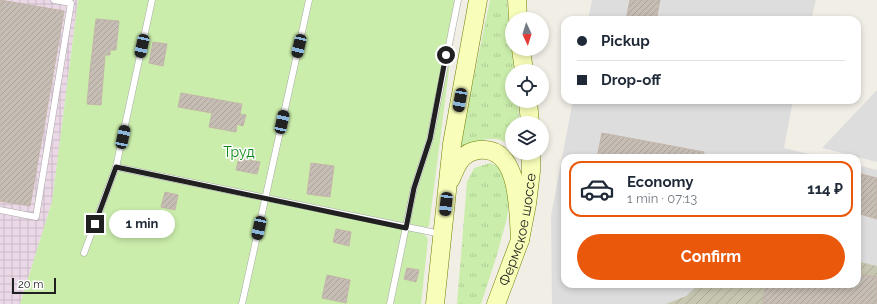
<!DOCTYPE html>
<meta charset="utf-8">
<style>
:root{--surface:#fff;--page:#f2f2f3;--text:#1f2937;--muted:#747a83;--line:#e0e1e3;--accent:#ea580c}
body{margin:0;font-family:Raleway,sans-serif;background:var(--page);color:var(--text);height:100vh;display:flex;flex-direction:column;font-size:15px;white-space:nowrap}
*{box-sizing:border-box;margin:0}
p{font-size:13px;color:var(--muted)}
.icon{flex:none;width:22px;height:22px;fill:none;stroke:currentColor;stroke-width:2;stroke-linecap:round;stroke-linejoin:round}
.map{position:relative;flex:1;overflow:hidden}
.details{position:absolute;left:561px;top:154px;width:300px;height:134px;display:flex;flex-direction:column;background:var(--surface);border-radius:12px;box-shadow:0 2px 6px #0003}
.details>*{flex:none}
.banner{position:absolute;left:561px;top:16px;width:300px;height:88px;border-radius:12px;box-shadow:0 2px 6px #0003;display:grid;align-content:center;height:88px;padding:0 16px;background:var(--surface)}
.needle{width:26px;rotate:176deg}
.controls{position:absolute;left:505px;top:12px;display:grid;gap:8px}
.controls a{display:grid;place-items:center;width:44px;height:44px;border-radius:50%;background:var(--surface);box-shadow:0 2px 6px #0003;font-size:20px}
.scale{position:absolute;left:12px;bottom:10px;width:44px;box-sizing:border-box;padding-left:4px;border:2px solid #202020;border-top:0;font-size:11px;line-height:14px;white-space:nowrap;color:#202020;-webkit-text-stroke:3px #fff;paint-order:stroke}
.end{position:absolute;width:18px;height:18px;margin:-9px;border:5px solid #202020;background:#fff;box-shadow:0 0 0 2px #fff}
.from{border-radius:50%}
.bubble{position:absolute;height:28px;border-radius:14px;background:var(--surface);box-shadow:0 2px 6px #0003;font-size:13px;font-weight:700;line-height:28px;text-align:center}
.car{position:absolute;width:12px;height:24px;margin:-12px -6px;border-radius:5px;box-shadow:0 0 3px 1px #0007;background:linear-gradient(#222 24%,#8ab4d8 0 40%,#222 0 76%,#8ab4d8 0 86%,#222 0)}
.banner b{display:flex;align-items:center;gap:14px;height:38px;font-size:15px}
.banner b+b{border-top:1px solid var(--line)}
.banner i{width:10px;height:10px;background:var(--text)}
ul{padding:7px 0 0;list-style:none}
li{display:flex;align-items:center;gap:12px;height:56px;margin:0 8px 6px;padding:0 8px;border:2px solid transparent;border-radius:12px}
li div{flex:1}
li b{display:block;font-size:15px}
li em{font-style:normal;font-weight:700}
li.selected{border-color:var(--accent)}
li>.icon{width:36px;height:36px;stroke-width:1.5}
.primary-button{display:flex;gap:8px;margin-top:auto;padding:8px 16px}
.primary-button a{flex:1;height:46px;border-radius:24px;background:var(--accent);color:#fff;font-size:16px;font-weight:700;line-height:46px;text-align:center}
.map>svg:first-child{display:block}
.residential{fill:#dedddd}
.industrial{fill:url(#industrial-grid)}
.construction{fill:url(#construction-furrows)}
.grass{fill:url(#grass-tufts)}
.garden{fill:#caedab}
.building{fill:url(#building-hatch);stroke:#c4b5a8}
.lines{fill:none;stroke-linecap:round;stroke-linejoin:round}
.service-casing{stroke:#a7a7a7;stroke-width:7}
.secondary-casing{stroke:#6e7f00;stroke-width:19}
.service{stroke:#fff;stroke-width:6}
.secondary{stroke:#f8fdb9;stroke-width:18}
.route{stroke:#202020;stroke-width:5}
.labels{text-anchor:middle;stroke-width:3;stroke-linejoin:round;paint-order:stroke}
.park-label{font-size:14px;fill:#068614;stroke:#fff}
.street-label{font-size:14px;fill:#202020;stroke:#fff}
</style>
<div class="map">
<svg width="877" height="304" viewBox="0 0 877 304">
<defs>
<pattern id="industrial-grid" width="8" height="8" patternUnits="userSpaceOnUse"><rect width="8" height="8" fill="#ebd8e7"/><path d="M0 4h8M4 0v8" fill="none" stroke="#c9b9c6"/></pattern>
<pattern id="construction-furrows" width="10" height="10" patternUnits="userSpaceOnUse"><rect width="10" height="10" fill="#c6c6b1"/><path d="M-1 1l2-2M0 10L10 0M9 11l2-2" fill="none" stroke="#aaaa98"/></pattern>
<pattern id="grass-tufts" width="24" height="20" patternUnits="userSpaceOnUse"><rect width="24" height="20" fill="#caedab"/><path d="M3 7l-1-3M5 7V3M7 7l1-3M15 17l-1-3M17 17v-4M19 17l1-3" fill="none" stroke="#adcb93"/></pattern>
<pattern id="building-hatch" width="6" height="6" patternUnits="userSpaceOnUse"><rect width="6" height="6" fill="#c6beb5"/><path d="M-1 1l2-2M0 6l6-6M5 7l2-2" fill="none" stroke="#aaa39b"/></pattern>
</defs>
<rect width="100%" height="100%" fill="#f1eee6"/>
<g class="residential">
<path d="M592,0H816L811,20H588Z"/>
<path d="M877,90V162L822,148Z"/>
<path d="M573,100H793L784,148L825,158H565V284H699L686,296L666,304H552L551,216Z"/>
<path d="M857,165L877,170V266L857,261Z"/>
</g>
<path class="industrial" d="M0,0H78L52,202L20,304H0Z"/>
<path class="construction" d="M857,261L877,266V304H666L686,296L699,284H857Z"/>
<g class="grass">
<path d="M490,0H507L508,17L514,71H512V101H518L519,123H512V146C508,144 504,141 500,140C486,136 472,143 461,150L463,129Z"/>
<path d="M490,163L501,167L510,192L507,218L496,258L481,304H457L467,182L474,168Z"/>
</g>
<path class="garden" d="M78,0H458L429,226L422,231L428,239L421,304H20L52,202Z"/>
<g class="building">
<path d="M0,0L64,11L30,206L0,201Z"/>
<path d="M630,0H660L656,20H626Z"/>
<path d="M96,19L119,21L116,50H110V55H105L101,105L87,104L90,71Z"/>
<path d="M153,42L167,44L163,66L149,63Z"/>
<path d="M181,93L242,104L240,114L246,115L243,126L237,124L236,132L209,127L212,113L178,107Z"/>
<path d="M602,133L704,152L703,158H597Z"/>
<path d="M239,158L260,162L257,174L236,170Z"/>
<path d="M311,163L334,166L330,197L307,194Z"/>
<path d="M857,173L877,178V219L857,213Z"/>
<path d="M165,192L178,195L175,210L161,207Z"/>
<path d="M336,229L351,232L349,246L333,242Z"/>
<path d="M407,268L419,270L416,282L404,279Z"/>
<path d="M857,274L877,277V304H762L766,284H857Z"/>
<path d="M327,275L350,280L346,303L322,298Z"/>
</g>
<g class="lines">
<defs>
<g id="service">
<path d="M116,167L441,234"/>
<path d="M0,210L36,217L71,3L54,0"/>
<path d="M84,253L116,167L152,0"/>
<path d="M242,304L309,0"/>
<path d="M390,304L414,188L430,139L458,0"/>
</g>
<g id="secondary">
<path d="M517,0L518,19"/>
<path d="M521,49L524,71"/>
<path d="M528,101L530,123"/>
<path d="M451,179C457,164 462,152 479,150C521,146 518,213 520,240"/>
<path d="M435,304L452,144L478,0"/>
<path id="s1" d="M496,304L520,240L527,204L531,171V153"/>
</g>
</defs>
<use href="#service" class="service-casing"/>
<use href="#secondary" class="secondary-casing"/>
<use href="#service" class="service"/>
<use href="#secondary" class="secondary"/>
</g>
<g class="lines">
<path class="route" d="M95,224L116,167L406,228L414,188L430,139L446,55"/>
</g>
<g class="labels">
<g class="park-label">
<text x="239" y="157">Труд</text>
</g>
<g class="street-label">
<text dy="5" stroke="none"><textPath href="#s1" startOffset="78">Фермское шоссе</textPath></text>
</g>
</g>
</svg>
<div class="controls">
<a><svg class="needle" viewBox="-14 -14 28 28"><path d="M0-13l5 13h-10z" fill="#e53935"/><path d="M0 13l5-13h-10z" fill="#747a83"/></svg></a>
<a><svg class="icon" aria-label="locate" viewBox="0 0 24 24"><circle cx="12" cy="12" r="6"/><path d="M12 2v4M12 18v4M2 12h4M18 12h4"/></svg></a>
<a><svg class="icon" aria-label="layers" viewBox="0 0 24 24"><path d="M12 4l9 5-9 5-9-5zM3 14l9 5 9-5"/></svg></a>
</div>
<div class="scale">20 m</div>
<i class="end from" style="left:446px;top:55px"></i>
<i class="end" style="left:95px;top:224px"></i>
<div class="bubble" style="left:109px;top:210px;width:66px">1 min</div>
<i class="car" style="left:142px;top:46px;rotate:192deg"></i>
<i class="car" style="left:299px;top:46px;rotate:193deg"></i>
<i class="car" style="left:460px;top:100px;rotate:190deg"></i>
<i class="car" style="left:282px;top:122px;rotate:12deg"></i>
<i class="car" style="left:123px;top:137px;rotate:12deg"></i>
<i class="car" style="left:446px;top:204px;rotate:186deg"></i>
<i class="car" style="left:259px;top:228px;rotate:192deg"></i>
<div class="banner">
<b><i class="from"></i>Pickup</b>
<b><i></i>Drop-off</b>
</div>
<section class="details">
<ul>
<li class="selected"><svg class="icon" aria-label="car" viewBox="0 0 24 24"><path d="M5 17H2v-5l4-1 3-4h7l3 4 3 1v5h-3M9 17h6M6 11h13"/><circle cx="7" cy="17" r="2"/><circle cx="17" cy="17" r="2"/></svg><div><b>Economy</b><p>1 min · 07:13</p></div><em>114 ₽</em></li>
</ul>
<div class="primary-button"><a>Confirm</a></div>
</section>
</div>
